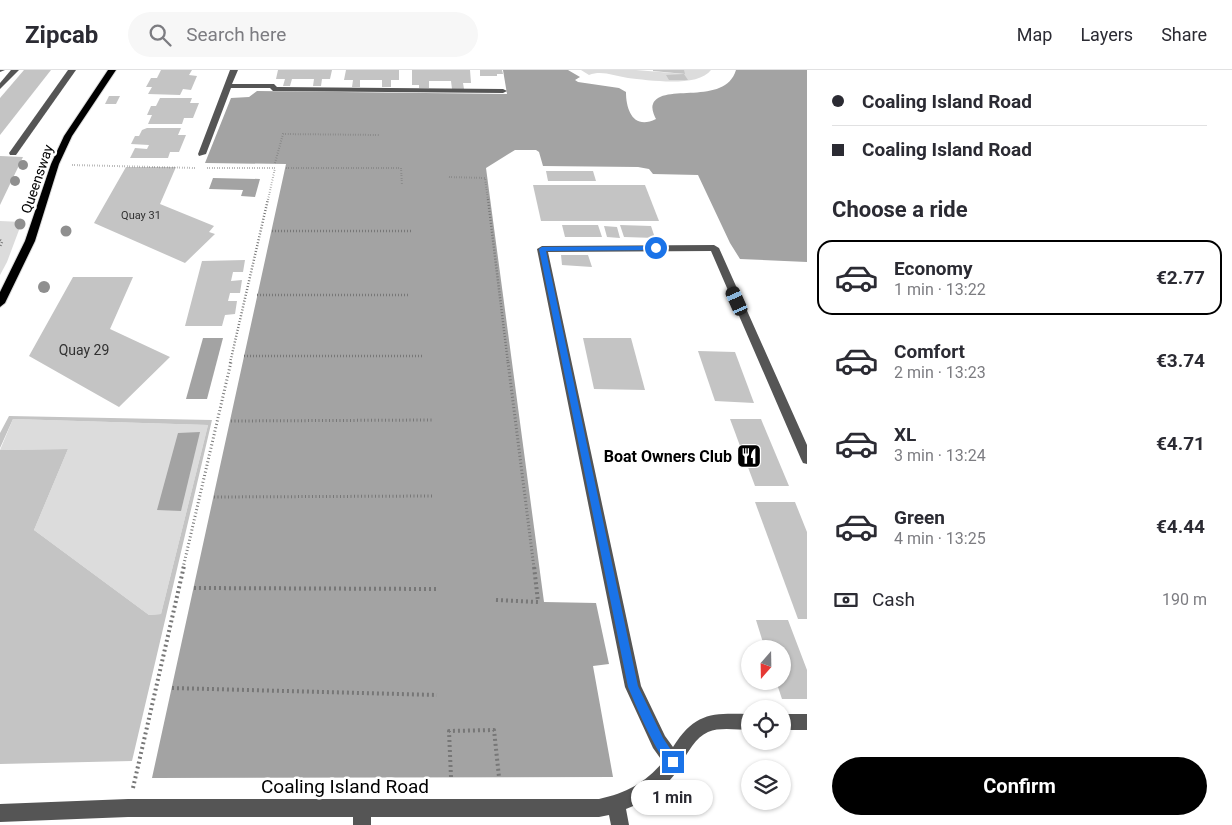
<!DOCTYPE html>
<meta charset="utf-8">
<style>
:root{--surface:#fff;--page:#f7f7f7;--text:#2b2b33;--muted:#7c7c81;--line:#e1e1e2;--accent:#000}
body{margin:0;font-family:Roboto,sans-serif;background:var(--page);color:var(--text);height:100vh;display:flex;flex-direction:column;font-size:19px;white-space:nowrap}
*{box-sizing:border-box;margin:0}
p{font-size:16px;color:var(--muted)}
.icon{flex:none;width:28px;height:28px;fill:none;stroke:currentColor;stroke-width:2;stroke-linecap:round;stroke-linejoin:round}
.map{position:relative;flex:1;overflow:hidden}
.details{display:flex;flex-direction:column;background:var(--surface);width:425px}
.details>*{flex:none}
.hud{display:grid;align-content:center;height:110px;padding:0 25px;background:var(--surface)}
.needle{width:32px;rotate:200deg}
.buttons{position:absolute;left:741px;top:570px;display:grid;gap:10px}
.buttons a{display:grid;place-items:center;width:50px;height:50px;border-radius:50%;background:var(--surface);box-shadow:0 1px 4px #0004;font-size:25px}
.end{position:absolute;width:22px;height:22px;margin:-11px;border:6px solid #1a73e8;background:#fff;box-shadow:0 0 0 2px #fff}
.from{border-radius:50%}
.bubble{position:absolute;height:35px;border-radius:18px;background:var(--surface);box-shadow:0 1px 4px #0004;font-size:16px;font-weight:700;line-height:35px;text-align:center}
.car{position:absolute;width:15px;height:30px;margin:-15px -8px;border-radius:6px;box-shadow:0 0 4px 1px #0007;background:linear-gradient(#222 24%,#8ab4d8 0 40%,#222 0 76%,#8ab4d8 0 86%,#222 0)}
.hud b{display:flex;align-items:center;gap:18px;height:48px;font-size:19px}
.hud b+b{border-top:1px solid var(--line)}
.hud i{width:12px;height:12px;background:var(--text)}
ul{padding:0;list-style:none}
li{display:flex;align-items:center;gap:15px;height:75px;margin:0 10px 8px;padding:0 15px;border:2px solid transparent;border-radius:15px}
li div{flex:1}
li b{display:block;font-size:19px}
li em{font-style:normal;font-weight:700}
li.active{border-color:var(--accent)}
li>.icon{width:45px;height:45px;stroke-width:1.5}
h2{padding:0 25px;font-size:22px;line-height:60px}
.pay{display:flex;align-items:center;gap:12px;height:55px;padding:0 25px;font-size:19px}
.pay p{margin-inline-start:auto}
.cta{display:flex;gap:10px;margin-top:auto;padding:10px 25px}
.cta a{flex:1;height:58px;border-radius:30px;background:var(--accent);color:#fff;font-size:20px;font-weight:700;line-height:58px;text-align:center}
header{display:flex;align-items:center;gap:30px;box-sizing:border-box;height:70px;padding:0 25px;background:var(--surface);border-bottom:1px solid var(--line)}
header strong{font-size:24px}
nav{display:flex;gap:28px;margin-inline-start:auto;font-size:18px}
.search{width:350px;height:45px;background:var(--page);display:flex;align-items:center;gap:12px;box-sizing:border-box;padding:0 18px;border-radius:28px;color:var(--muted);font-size:19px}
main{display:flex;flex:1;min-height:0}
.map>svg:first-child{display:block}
.green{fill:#dcdcdc}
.water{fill:#a3a3a3}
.building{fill:#c4c4c4}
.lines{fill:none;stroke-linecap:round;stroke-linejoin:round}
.major-casing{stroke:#dbdbdb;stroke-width:2}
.path-far3{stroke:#777;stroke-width:2;stroke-dasharray:0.5 2;stroke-linecap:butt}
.path-far2{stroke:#777;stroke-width:2.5;stroke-dasharray:1 2;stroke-linecap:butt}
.path-far1{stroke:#777;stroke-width:3;stroke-dasharray:1 2.5;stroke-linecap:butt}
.path{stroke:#777;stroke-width:4;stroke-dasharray:2 3;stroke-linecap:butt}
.minor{fill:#555;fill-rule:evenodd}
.major{fill:#000;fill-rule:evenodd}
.tree{fill:#8f8f8f}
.route{fill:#1a73e8}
.labels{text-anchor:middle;stroke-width:5;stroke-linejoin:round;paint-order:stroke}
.far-number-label{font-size:11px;fill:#313131}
.far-street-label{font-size:14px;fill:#000;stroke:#fff}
.number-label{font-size:14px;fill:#313131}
.poi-label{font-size:16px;font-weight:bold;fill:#000;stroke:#fff;text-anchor:end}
.near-street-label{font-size:19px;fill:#000;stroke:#fff}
</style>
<header>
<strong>Zipcab</strong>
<div class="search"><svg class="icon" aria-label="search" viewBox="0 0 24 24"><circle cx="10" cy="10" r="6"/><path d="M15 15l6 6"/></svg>Search here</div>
<nav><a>Map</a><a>Layers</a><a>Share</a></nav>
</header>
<main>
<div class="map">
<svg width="807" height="755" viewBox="0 0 807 755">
<rect width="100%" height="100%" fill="#fff"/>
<g class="green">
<path d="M581,0H636L684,4V0H711C698,18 648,10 628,8C614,6 602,0 589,5Z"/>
<path d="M0,151L22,152L7,192L0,205Z"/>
<path d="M13,349L208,355L161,544L149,545L34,460L68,379L0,380Z"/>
</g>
<g class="water">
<path d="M503,0H568L580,7L575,10L578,12L619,18L626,22C626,41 634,60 656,49C654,45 651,38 653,34C662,12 725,37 736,0H807V192L740,189L730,173L698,105L653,104L649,99L638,97L543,96L539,82L536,80H515L486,98L544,532L596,533L609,594L593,596L613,707L152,708L286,94L205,93L231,28L249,27L257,21L507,24Z"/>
<path d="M213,108L260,109L255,127L241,126L243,120L209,119Z"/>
<path d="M203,268H223L207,329H186Z"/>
<path d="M200,362L181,441L157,440L178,363Z"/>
</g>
<g class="building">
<path d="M24,0H51L0,65V28Z"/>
<path d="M161,0H192L189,5L197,6L191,20L183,19L180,25L148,24L152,17H146L151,8H157Z"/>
<path d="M278,0H332L330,9H322L321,16H313L314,9H292L290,16H283L285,9H276Z"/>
<path d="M346,0H399V10H391V17H382V10H360V17H352L353,10H344Z"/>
<path d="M412,0H470L471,13H463L464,19H452L451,11H429V18H419V15H412Z"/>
<path d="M480,0H502L503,4H497V6H480Z"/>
<path d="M653,0H684L685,4L653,1Z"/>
<path d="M684,4L688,10H669L666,5Z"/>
<path d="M109,26H120L116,34H105Z"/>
<path d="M160,28H192L190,33H199L193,48H184L182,54H148L152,45H147L151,36H156Z"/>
<path d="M147,58H181L178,65H186L179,82H170L168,88H130L135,78L147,79L149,75L131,74L135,66H139L142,60Z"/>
<path d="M0,86L23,87L0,135Z"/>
<path d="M126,97H176L160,134L214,156L209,162L215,164L185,193L94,153Z"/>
<path d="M546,101H593L596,111H548Z"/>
<path d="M533,115H645L659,151H541Z"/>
<path d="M562,155H598L602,167H565Z"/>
<path d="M620,155L651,156L655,168L624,167Z"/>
<path d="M604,156L617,157L620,168L607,167Z"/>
<path d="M561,185H588L592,197L562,195Z"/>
<path d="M245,190L243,202H233L231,211L242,210L240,223H230L228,231H237L235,244L225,245L222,256H185L202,191Z"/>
<path d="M73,207H133L110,259L170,287L119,337L29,286Z"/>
<path d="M583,268H631L645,320L594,319Z"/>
<path d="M698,281L735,282L754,333L715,331Z"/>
<path d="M9,346L212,350L132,691L0,694V380L68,379L34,460L149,545L161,544L208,355L13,349L0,378V363Z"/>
<path d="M730,349H761L789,416H755Z"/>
<path d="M755,432H795L807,462V549H798Z"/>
<path d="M756,550H788L807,600V629H782L776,611H782V579H765Z"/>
</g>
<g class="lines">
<defs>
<path id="major" d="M108,0H116L72,66L59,94L35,171L5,233L0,237V222L25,171L51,94L64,66Z"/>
</defs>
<use href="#major" class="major-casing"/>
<g class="path-far3">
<path d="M275,93L283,64L379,65"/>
<path d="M72,95L195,98"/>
<path d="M207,98H275L268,130"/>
<path d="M286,98H401L402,115"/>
<path d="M449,107L485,108L488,130"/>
</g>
<g class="path-far2">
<path d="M488,129L508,293"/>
<path d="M272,161H412"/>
<path d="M0,170L2,172L0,177"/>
<path d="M257,225H409"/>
<path d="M244,286H424"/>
<path d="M230,293L268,129"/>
</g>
<g class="path-far1">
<path d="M508,292L534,498"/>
<path d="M231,351L432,350"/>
<path d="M214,427L433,426"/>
<path d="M183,498L231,292"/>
</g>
<g class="path">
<path d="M194,518L436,519"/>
<path d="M496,530L538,532L534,496"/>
<path d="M172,618L437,625"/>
<path d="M451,707L449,661L494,660L499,707"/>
<path d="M133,718L184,496"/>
</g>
<g class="minor">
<path d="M0,0H5L0,2Z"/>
<path d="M11,0H19L0,19V13Z"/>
<path d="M68,0H76L16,85H10L9,83Z"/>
<path d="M230,0H238L232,14H274L277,17L503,19L507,21L503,23L273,21L270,18H231L206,84L199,86L198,84Z"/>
<path d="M714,175L719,178L807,375V394L803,393L801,389L711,181L548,182L641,616L665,666L673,677C695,642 712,643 750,644V660C737,660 720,657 708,662C692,669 684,691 675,704C662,721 646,731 626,739L629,755H611L609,745L599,747H371V755H353V747H128L0,752V734L128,729H599C626,723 645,713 663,692L653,678L625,617L537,179L542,176Z"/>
<rect x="782" y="644" width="25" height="16"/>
</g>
<use href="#major" class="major"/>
</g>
<g class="tree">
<circle cx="23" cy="95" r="5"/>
<circle cx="15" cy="111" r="5"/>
<circle cx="20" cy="154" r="5.5"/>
<circle cx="66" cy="161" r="5.5"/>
<circle cx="44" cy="217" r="6"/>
</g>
<path class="route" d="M656,176L659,177V180L546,181L638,616L663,668L679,692L677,696L673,698C659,692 635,633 628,617L539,179L542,177Z"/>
<defs>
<symbol id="restaurant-square" viewBox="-11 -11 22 22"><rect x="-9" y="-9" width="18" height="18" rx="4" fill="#000" stroke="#fff"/><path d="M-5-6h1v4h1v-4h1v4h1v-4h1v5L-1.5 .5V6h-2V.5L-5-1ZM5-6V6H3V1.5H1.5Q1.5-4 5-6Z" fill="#fff"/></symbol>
</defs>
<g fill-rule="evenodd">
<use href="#restaurant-square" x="735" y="372" width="28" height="28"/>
</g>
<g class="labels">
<g class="far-number-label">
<text x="141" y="149">Quay 31</text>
</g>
<g class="far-street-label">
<text transform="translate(37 109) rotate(-71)" y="5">Queensway</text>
</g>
<g class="number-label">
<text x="84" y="285">Quay 29</text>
</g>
<g class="poi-label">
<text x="732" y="392">Boat Owners Club</text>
</g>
<g class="near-street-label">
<text x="345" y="723">Coaling Island Road</text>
</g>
</g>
</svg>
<div class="buttons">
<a><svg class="needle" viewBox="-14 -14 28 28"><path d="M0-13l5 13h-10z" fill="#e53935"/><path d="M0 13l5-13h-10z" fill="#7c7c81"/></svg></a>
<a><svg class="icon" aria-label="locate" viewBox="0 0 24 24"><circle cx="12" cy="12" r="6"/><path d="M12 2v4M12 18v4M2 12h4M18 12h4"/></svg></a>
<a><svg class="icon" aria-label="layers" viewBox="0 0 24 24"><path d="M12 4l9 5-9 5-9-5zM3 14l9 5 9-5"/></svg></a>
</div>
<i class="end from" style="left:656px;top:178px"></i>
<i class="end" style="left:673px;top:692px"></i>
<div class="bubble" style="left:631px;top:710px;width:82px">1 min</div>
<i class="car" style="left:737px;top:231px;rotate:336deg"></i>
</div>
<section class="details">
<div class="hud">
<b><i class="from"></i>Coaling Island Road</b>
<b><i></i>Coaling Island Road</b>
</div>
<h2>Choose a ride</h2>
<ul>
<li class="active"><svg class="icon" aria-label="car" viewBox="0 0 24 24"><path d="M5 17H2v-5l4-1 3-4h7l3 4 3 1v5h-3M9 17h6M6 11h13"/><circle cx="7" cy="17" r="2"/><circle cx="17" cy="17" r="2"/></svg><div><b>Economy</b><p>1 min · 13:22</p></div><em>€2.77</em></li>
<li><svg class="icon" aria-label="car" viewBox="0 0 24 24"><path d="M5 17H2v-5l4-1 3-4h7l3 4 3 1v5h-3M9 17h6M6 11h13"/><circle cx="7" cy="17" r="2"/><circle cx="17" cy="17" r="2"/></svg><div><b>Comfort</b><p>2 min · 13:23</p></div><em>€3.74</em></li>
<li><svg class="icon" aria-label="car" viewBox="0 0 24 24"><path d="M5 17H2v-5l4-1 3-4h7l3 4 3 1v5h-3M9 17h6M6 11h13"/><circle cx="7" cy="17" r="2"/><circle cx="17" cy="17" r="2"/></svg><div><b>XL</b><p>3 min · 13:24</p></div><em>€4.71</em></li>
<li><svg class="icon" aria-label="car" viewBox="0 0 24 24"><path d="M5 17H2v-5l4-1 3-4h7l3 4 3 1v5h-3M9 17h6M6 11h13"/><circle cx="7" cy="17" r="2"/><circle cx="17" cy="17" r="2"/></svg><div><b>Green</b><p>4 min · 13:25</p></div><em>€4.44</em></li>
</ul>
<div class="pay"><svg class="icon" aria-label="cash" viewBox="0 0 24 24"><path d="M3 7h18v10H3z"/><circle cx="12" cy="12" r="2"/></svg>Cash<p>190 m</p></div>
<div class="cta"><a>Confirm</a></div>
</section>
</main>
